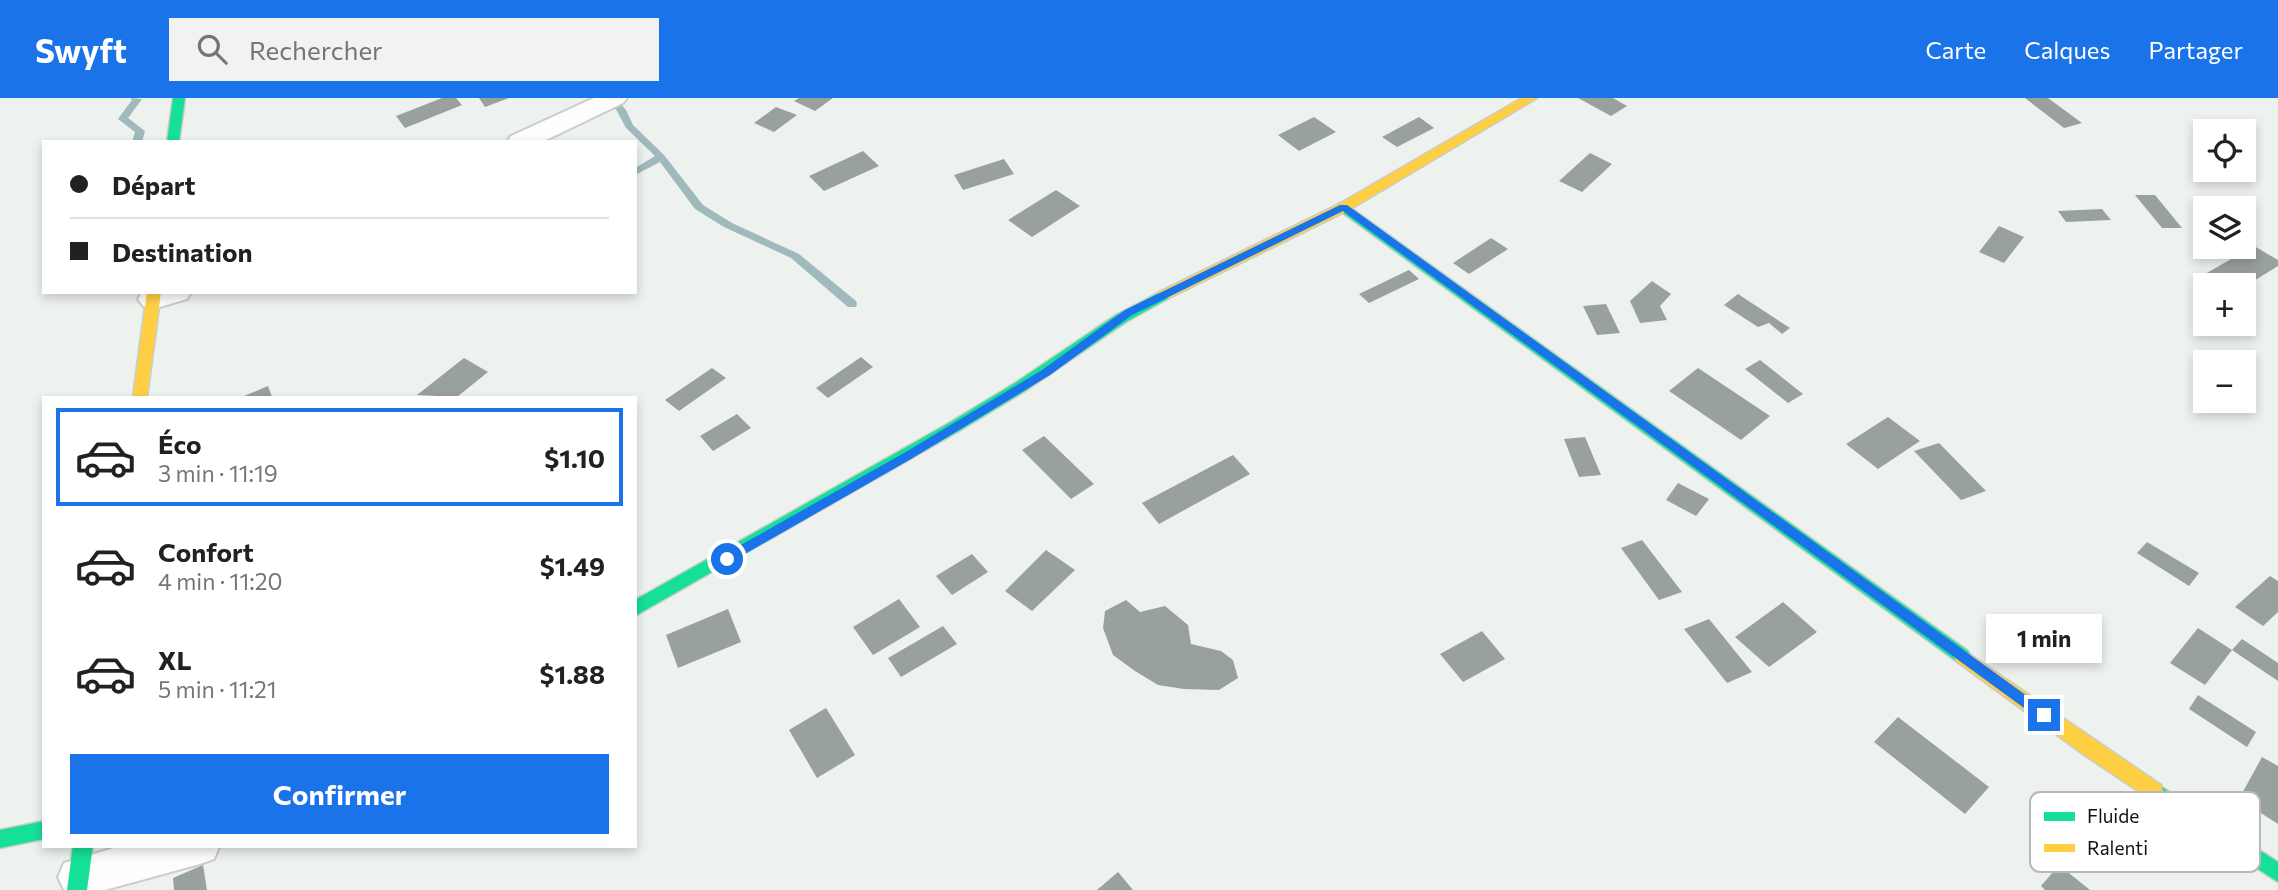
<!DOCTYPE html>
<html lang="fr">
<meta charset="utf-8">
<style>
:root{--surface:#fff;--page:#f2f2f2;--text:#202124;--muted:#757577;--line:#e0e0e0;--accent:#1a73e8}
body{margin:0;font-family:Commissioner,sans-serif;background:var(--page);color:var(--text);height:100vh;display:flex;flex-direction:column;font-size:26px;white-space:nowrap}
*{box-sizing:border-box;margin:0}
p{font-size:23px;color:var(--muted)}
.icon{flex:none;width:38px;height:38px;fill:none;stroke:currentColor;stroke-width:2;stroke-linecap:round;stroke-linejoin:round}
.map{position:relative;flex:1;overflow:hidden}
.panel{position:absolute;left:42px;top:298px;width:595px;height:452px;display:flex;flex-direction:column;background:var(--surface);border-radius:0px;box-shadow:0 4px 10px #0003}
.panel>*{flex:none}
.banner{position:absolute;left:42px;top:42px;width:595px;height:154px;border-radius:0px;box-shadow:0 4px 10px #0003;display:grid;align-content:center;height:154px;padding:0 28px;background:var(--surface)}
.buttons{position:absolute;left:2193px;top:21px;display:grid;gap:14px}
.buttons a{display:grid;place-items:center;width:63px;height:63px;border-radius:0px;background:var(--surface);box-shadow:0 4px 10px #0003;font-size:35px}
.end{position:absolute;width:32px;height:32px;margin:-16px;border:9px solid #1a73e8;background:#fff;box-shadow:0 0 0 4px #fff}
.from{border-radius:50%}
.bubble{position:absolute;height:49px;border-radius:0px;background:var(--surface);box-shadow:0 4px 10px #0003;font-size:23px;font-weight:700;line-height:49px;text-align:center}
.banner b{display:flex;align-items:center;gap:24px;height:66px;font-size:26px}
.banner b+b{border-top:2px solid var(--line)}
.banner i{width:18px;height:18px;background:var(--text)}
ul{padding:12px 0 0;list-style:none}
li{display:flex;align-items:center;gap:21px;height:98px;margin:0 14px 10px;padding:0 14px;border:4px solid transparent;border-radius:0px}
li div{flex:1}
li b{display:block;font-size:26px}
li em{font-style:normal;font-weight:700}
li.selected{border-color:var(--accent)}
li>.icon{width:63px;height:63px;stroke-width:1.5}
.primary-button{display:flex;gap:14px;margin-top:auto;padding:14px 28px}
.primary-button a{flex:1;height:80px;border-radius:0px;background:var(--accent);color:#fff;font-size:28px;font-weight:700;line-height:80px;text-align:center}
header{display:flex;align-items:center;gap:42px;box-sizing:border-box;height:98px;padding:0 35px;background:var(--accent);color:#fff}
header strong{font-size:33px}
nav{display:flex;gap:38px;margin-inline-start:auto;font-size:24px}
.search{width:490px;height:63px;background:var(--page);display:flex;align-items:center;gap:18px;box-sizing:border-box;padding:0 24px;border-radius:0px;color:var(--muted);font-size:26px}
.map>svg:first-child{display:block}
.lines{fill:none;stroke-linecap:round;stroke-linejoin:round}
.stream{fill:#9fb9bc;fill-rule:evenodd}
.building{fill:#99a19d}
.street-casing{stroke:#cacdca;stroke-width:4}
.fast-casing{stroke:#cacdca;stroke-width:3}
.slow-casing{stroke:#cacdca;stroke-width:3}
.street{fill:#fcfdfc;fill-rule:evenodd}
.fast{fill:#16e098;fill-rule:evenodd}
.slow{fill:#ffcf43;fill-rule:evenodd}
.route{fill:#1a73e8}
.key{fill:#fff;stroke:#b7b8b7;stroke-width:2}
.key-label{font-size:19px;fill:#0f110f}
</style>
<header>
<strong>Swyft</strong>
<div class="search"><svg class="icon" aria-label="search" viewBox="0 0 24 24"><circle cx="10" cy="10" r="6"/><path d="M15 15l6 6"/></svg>Rechercher</div>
<nav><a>Carte</a><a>Calques</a><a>Partager</a></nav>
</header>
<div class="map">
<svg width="2278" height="792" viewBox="0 0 2278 792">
<rect width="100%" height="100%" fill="#eef2ee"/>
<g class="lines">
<g class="stream">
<path d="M130,0L142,1L128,20L145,33L142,44H132L135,34L118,21L132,2Z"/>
<path d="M606,0H616L626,12L633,27L664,57L703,107L732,125L799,156L856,203L857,206L856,209H848L791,160L724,129L695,111L660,64L635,77V70L655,58L626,30L617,13Z"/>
</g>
</g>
<g class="building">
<path d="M442,0H456L462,7L405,30L396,18Z"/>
<path d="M479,0H509L485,9Z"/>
<path d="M799,0H833L815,13L794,3Z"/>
<path d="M1578,0H1613L1627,8L1611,18Z"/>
<path d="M2025,0H2048L2082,25L2064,30Z"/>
<path d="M776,9L797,17L774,34L754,25Z"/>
<path d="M1314,19L1336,34L1299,53L1278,37Z"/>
<path d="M1419,19L1434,30L1397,49L1382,39Z"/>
<path d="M863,53L879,68L824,93L809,78Z"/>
<path d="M1590,55L1612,66L1582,94L1559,83Z"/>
<path d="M1004,61L1014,76L963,92L954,77Z"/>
<path d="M1056,92L1080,108L1032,139L1008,122Z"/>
<path d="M2135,97H2155L2182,130H2162Z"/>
<path d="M2102,111L2111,122L2066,124L2058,113Z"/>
<path d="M1999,128L2024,139L2004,165L1979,154Z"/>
<path d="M1491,140L1508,151L1469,176L1453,165Z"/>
<path d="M2254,148L2278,162V168L2244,189L2223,187L2205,176Z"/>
<path d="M1409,172L1419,181L1369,205L1359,196Z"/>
<path d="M1652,183L1671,196L1660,208L1667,222L1640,225L1630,203Z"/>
<path d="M1738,196L1790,230L1782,236L1769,225L1758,229L1724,207Z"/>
<path d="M1606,206L1620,235L1597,237L1583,208Z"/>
<path d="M861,259L873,269L828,300L816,290Z"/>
<path d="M464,260L488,274L457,299L417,297Z"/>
<path d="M1760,262L1803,296L1788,305L1745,271Z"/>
<path d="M712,270L726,280L679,313L665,302Z"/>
<path d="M1698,270L1770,318L1741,342L1669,293Z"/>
<path d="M268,288L272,299H242Z"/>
<path d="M737,316L751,330L713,353L700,338Z"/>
<path d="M1888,319L1920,343L1878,371L1846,346Z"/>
<path d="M1044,338L1094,386L1071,401L1022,352Z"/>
<path d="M1585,339L1601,377L1579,379L1564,341Z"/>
<path d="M1939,345L1986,393L1961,402L1914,353Z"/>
<path d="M1233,357L1250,376L1159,426L1142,405Z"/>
<path d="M1678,385L1709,401L1696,418L1666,402Z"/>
<path d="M1642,442L1682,494L1659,502L1621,450Z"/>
<path d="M2147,444L2199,475L2189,488L2137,455Z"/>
<path d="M1046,452L1075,472L1032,513L1005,493Z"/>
<path d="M972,456L988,474L952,497L936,478Z"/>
<path d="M2270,478L2278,483V514L2263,528L2235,509Z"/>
<path d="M899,501L920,529L873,557L853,529Z"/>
<path d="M1126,502L1140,514L1165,508L1188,527L1191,546L1221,553L1233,562L1238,580L1219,592L1184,591L1158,587L1135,573L1113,557L1103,530L1105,513Z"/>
<path d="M1783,504L1817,534L1769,569L1735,539Z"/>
<path d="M728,511L741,544L678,570L666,537Z"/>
<path d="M1709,521L1752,574L1727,585L1684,531Z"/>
<path d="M943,528L957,546L901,579L888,560Z"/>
<path d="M2198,530L2232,552L2205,587L2170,565Z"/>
<path d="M1482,533L1505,561L1463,584L1440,556Z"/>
<path d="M2242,541L2278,565V583L2232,552Z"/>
<path d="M2198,597L2256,634L2247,649L2189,611Z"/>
<path d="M826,610L855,657L817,680L789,632Z"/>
<path d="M1898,619L1989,689L1965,716L1874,644Z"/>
<path d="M2262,659L2278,668V726L2239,701Z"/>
<path d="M203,767L207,792H174L173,780Z"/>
<path d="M2059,767L2090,792H2045L2041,788Z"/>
<path d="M1118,774L1133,792H1097Z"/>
</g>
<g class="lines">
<defs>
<g id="street">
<path d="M594,0H627L623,5L542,44H507L511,38Z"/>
<path d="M142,194H191L187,201L153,211L143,208L138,201Z"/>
<path d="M124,747H220L214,761L200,766L105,792H64L58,779L64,765Z"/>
</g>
<g id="fast">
<path d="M173,0H185L179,44H167Z"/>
<path d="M1344,105L1968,553L1971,558L1968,563L1962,565L1956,563L1339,112V106Z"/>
<path d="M1164,192L1169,194L1171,197L1169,200L1126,224L1025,293L959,333L635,518V502L949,325L1015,285L1116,217Z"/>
<path d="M2154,684L2278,764V784L2147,699L2145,693L2147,687Z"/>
<path d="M44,723V741L0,750V732Z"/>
<path d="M73,747H93L87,792H67Z"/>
</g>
<g id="slow">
<path d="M1522,0H1537L1349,112L1169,200H1159L1157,197L1159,194L1339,106Z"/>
<path d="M147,194H161L147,299H133Z"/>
<path d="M1962,551L2161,687L2163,693L2161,699L2154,702L2147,699L2083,656L1956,563L1953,558L1956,553Z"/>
</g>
</defs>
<use href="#street" class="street-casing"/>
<use href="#fast" class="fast-casing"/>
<use href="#slow" class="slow-casing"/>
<use href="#street" class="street"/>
<use href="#fast" class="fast"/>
<use href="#slow" class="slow"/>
</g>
<path class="route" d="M1340,107H1347L2048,613V621H2039L1343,113L1132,217L1050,277L911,361L731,464H723V457L904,355L1042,272L1125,212Z"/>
<rect x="2030" y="694" width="230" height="80" rx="10" class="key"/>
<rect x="2044" y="714" width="31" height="9" fill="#16e098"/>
<rect x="2044" y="746" width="31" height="8" fill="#ffcf43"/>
<g class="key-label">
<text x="2087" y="725">Fluide</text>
<text x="2087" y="757">Ralenti</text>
</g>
</svg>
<div class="buttons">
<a><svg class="icon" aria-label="locate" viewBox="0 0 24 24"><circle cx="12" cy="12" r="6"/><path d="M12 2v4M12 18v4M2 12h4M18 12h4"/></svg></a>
<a><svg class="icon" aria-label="layers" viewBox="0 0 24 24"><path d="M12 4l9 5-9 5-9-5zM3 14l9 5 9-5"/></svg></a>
<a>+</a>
<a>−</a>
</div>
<i class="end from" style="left:727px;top:461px"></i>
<i class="end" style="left:2044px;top:617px"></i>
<div class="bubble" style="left:1986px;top:516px;width:116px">1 min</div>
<div class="banner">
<b><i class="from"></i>Départ</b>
<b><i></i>Destination</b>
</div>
<section class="panel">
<ul>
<li class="selected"><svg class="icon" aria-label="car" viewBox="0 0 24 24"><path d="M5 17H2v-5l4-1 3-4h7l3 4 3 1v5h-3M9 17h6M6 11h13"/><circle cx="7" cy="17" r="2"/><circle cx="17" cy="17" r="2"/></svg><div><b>Éco</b><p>3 min · 11:19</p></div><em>$1.10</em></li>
<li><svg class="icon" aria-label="car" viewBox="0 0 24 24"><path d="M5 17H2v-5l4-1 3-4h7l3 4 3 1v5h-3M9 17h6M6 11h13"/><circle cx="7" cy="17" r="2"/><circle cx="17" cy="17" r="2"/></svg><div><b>Confort</b><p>4 min · 11:20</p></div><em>$1.49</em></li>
<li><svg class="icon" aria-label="car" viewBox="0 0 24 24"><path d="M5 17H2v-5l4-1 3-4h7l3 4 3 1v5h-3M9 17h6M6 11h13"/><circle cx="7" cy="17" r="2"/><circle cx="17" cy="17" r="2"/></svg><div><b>XL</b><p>5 min · 11:21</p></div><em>$1.88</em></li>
</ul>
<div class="primary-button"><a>Confirmer</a></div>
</section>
</div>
